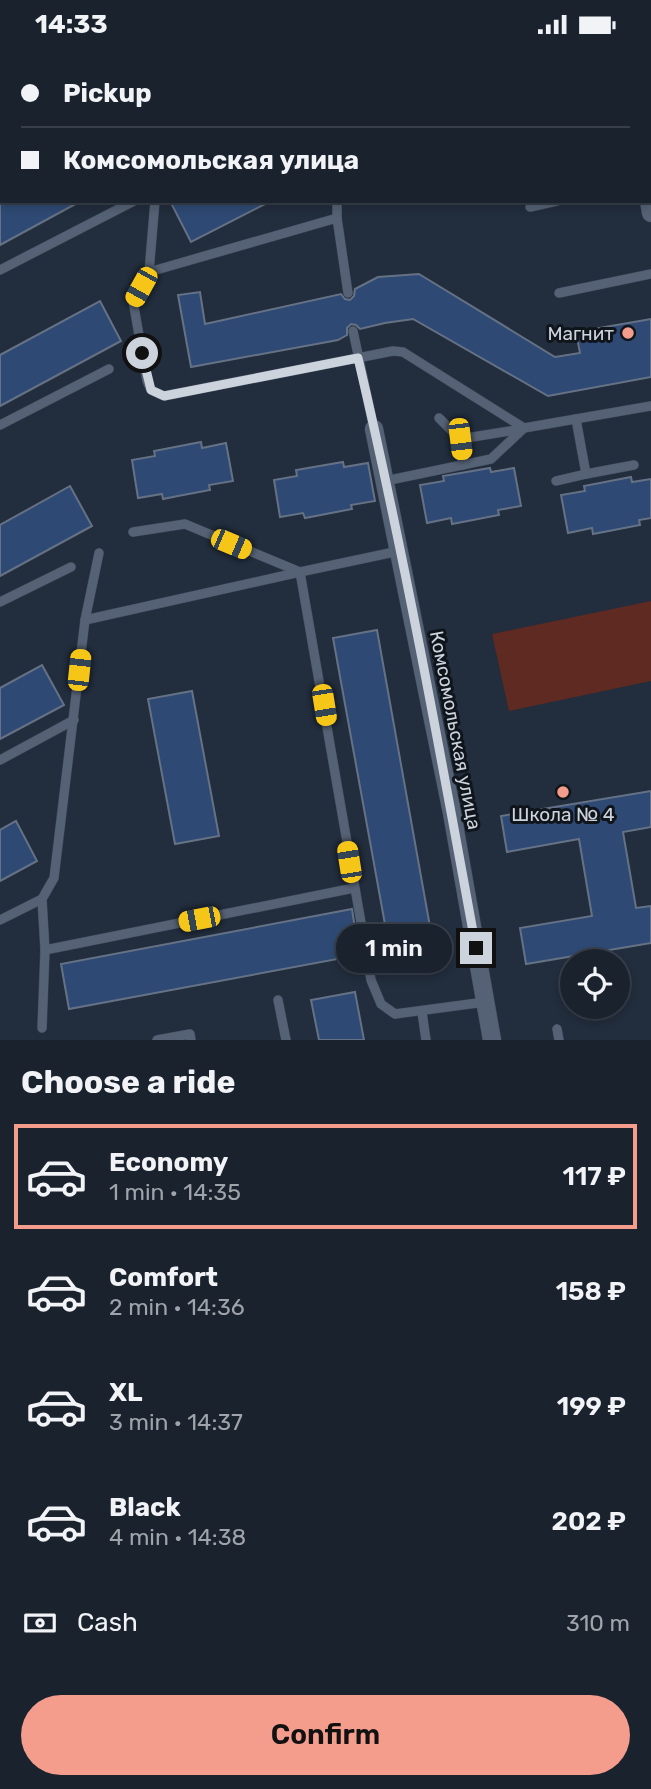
<!DOCTYPE html>
<meta charset="utf-8">
<style>
:root{--surface:#1a222e;--page:#232a36;--text:#f1f3f6;--muted:#9fa4aa;--line:#383f4a;--accent:#f59d8d}
body{margin:0;font-family:Rubik,sans-serif;background:var(--page);color:var(--text);height:100vh;display:flex;flex-direction:column;font-size:26px;white-space:nowrap}
*{box-sizing:border-box;margin:0}
p{font-size:23px;color:var(--muted)}
.icon{flex:none;width:38px;height:38px;fill:none;stroke:currentColor;stroke-width:2;stroke-linecap:round;stroke-linejoin:round}
.map{position:relative;height:991px;overflow:hidden}
.panel{display:flex;flex-direction:column;background:var(--surface);flex:1}
.panel>*{flex:none}
.guide{position:absolute;left:0px;top:0px;width:651px;height:154px;box-shadow:0 4px 10px #0003,0 0 0 2px var(--line);display:grid;align-content:center;height:154px;padding:0 21px;background:var(--surface)}
.tools{position:absolute;left:560px;top:900px;display:grid;gap:14px}
.tools a{display:grid;place-items:center;width:70px;height:70px;border-radius:50%;background:var(--surface);box-shadow:0 4px 10px #0003,0 0 0 2px var(--line);font-size:35px}
.end{position:absolute;width:32px;height:32px;margin:-16px;border:9px solid #ccd3dd;background:#111;box-shadow:0 0 0 4px #111}
.from{border-radius:50%}
.bubble{position:absolute;height:49px;border-radius:24px;background:var(--surface);box-shadow:0 4px 10px #0003,0 0 0 2px var(--line);font-size:23px;font-weight:600;line-height:49px;text-align:center}
.car{position:absolute;width:21px;height:42px;margin:-21px -10px;border-radius:9px;box-shadow:0 0 5px 2px #0007;background:linear-gradient(#f5c518 24%,#345 0 40%,#f5c518 0 76%,#345 0 86%,#f5c518 0)}
.guide b{display:flex;align-items:center;gap:24px;height:66px;font-size:26px}
.guide b+b{border-top:2px solid var(--line)}
.guide i{width:18px;height:18px;background:var(--text)}
ul{padding:0;list-style:none}
li{display:flex;align-items:center;gap:21px;height:105px;margin:0 14px 10px;padding:0 7px;border:4px solid transparent;border-radius:0px}
li div{flex:1}
li b{display:block;font-size:26px}
li em{font-style:normal;font-weight:600}
li.selected{border-color:var(--accent)}
li>.icon{width:63px;height:63px;stroke-width:1.5}
h2{padding:0 21px;font-size:32px;line-height:84px}
.pay{display:flex;align-items:center;gap:18px;height:77px;padding:0 21px;font-size:26px}
.pay p{margin-inline-start:auto}
.action{display:flex;gap:14px;margin-top:auto;padding:14px 21px}
.action a{flex:1;height:80px;border-radius:42px;background:var(--accent);color:#111;font-size:28px;font-weight:600;line-height:80px;text-align:center}
.status{display:flex;justify-content:space-between;align-items:center;height:49px;padding:0 35px;background:var(--surface);direction:ltr}
.status svg{height:19px;fill:currentColor}
.map>svg:first-child{display:block}
.green{fill:#5e2a22}
.building{fill:#2e4a74;stroke:#657184;stroke-width:2}
.lines{fill:none;stroke-linecap:round;stroke-linejoin:round}
.lane-casing{stroke:#3d4857;stroke-width:10}
.street-casing{stroke:#3d4857;stroke-width:19}
.lane{stroke:#556275;stroke-width:9}
.street{stroke:#556275;stroke-width:18}
.route{stroke:#ccd3dd;stroke-width:9}
.poi-dot{fill:#f59d8d;stroke:#10151c;stroke-width:2.5}
.labels{text-anchor:middle;stroke-width:6;stroke-linejoin:round;paint-order:stroke}
.poi-label{font-size:19px;fill:#ccd3dd;stroke:#10151c;text-anchor:end}
.street-label{font-size:19px;fill:#ccd3dd;stroke:#10151c}
</style>
<div class="status"><b>14:33</b><svg viewBox="0 0 49 12"><path d="M0 12V9h3v3zM5 12V6h3v6zM10 12V3h3v9zM15 12V0h3v12zM26 1h20v11H26zM47 4h2v5h-2z"/></svg></div>
<div class="map">
<svg width="651" height="991" viewBox="0 0 651 991">
<rect width="100%" height="100%" fill="#222d3d"/>
<path class="green" d="M651,552V632L509,662L492,585Z"/>
<g class="building">
<path d="M0,152H81L0,196Z"/>
<path d="M170,152H271L191,193Z"/>
<path d="M419,225L555,308L580,304L576,283L651,270V328L548,347L413,270L385,274L360,280L356,276L351,275L347,279V286L338,291L191,318L178,246L200,243L205,275L341,245L345,250L350,251L354,247L355,240L378,228Z"/>
<path d="M100,252L121,292L0,357V306Z"/>
<path d="M201,393L202,399L226,394L233,432L209,436L210,441L178,447L163,450L162,445L138,449L132,411L155,407L154,402Z"/>
<path d="M343,413L344,418L368,414L375,452L351,456L352,460L305,469L303,464L280,468L274,431L297,427L296,421Z"/>
<path d="M490,419L491,423L514,419L521,457L498,461L499,466L452,475L451,469L427,474L420,436L444,432L443,427Z"/>
<path d="M631,428L632,433L651,430V469L639,471L640,476L593,485L592,479L568,484L561,446L585,442L584,437Z"/>
<path d="M70,437L92,477L0,527V476Z"/>
<path d="M377,581L437,917L394,925L333,589Z"/>
<path d="M42,616L64,656L0,690V639Z"/>
<path d="M192,642L219,787L175,795L148,650Z"/>
<path d="M651,742V778L623,783L636,859L651,857V894L526,915L520,879L592,867L579,790L507,803L501,767Z"/>
<path d="M16,772L37,812L0,832V781Z"/>
<path d="M352,860L359,906L69,960L61,915Z"/>
<path d="M355,943L364,991H319L311,951Z"/>
</g>
<g class="lines">
<defs>
<g id="lane">
<path d="M111,0L112,2"/>
<path d="M331,0V2"/>
<path d="M3,2L7,0"/>
<path d="M17,2L20,0"/>
<path d="M288,2L291,0"/>
<path d="M0,10L2,9"/>
<path d="M649,125L651,122"/>
<path d="M155,152L149,223L133,252L147,332L151,341L164,347L393,302L403,303L524,379L651,357"/>
<path d="M337,152V169"/>
<path d="M530,158L557,152"/>
<path d="M0,221L134,152"/>
<path d="M149,223L337,169L348,244"/>
<path d="M559,244L651,225"/>
<path d="M353,282L374,380"/>
<path d="M439,369L460,390L463,416"/>
<path d="M0,376L109,320"/>
<path d="M460,390L522,380"/>
<path d="M586,425L634,416"/>
<path d="M385,432L491,410L524,379"/>
<path d="M556,432L586,425L576,370"/>
<path d="M133,483L185,475L300,523L399,502"/>
<path d="M99,504L85,571L54,829L42,850L45,901L354,839"/>
<path d="M0,553L71,518"/>
<path d="M85,571L300,523L371,931L381,955L395,965L485,953"/>
<path d="M0,711L74,671"/>
<path d="M0,871L42,850"/>
<path d="M278,951L286,991"/>
<path d="M422,963L426,991"/>
<path d="M42,979L45,901"/>
<path d="M557,980L559,991"/>
<path d="M157,991L190,985L191,991"/>
</g>
<g id="street">
<path d="M649,152L651,164"/>
<path d="M374,380L452,764L492,991"/>
</g>
</defs>
<use href="#lane" class="lane-casing"/>
<use href="#street" class="street-casing"/>
<use href="#lane" class="lane"/>
<use href="#street" class="street"/>
</g>
<g class="lines">
<path class="route" d="M142,304L151,341L164,347L358,309C404,504 440,702 476,899"/>
</g>
<g class="poi-dot">
<circle cx="628" cy="284" r="7"/>
<circle cx="563" cy="743" r="7"/>
</g>
<g class="labels">
<g class="poi-label">
<text x="614" y="291">Магнит</text>
<text x="563" y="772" text-anchor="middle">Школа № 4</text>
</g>
<g class="street-label">
<text transform="translate(456 681) rotate(79)" y="7">Комсомольская улица</text>
</g>
</g>
</svg>
<div class="tools">
<a><svg class="icon" aria-label="locate" viewBox="0 0 24 24"><circle cx="12" cy="12" r="6"/><path d="M12 2v4M12 18v4M2 12h4M18 12h4"/></svg></a>
</div>
<i class="end from" style="left:142px;top:304px"></i>
<i class="end" style="left:476px;top:899px"></i>
<div class="bubble" style="left:336px;top:875px;width:116px">1 min</div>
<i class="car" style="left:141px;top:238px;rotate:209deg"></i>
<i class="car" style="left:460px;top:390px;rotate:173deg"></i>
<i class="car" style="left:231px;top:495px;rotate:113deg"></i>
<i class="car" style="left:79px;top:621px;rotate:6deg"></i>
<i class="car" style="left:324px;top:656px;rotate:171deg"></i>
<i class="car" style="left:349px;top:813px;rotate:351deg"></i>
<i class="car" style="left:199px;top:870px;rotate:259deg"></i>
<div class="guide">
<b><i class="from"></i>Pickup</b>
<b><i></i>Комсомольская улица</b>
</div>
</div>
<section class="panel">
<h2>Choose a ride</h2>
<ul>
<li class="selected"><svg class="icon" aria-label="car" viewBox="0 0 24 24"><path d="M5 17H2v-5l4-1 3-4h7l3 4 3 1v5h-3M9 17h6M6 11h13"/><circle cx="7" cy="17" r="2"/><circle cx="17" cy="17" r="2"/></svg><div><b>Economy</b><p>1 min · 14:35</p></div><em>117 ₽</em></li>
<li><svg class="icon" aria-label="car" viewBox="0 0 24 24"><path d="M5 17H2v-5l4-1 3-4h7l3 4 3 1v5h-3M9 17h6M6 11h13"/><circle cx="7" cy="17" r="2"/><circle cx="17" cy="17" r="2"/></svg><div><b>Comfort</b><p>2 min · 14:36</p></div><em>158 ₽</em></li>
<li><svg class="icon" aria-label="car" viewBox="0 0 24 24"><path d="M5 17H2v-5l4-1 3-4h7l3 4 3 1v5h-3M9 17h6M6 11h13"/><circle cx="7" cy="17" r="2"/><circle cx="17" cy="17" r="2"/></svg><div><b>XL</b><p>3 min · 14:37</p></div><em>199 ₽</em></li>
<li><svg class="icon" aria-label="car" viewBox="0 0 24 24"><path d="M5 17H2v-5l4-1 3-4h7l3 4 3 1v5h-3M9 17h6M6 11h13"/><circle cx="7" cy="17" r="2"/><circle cx="17" cy="17" r="2"/></svg><div><b>Black</b><p>4 min · 14:38</p></div><em>202 ₽</em></li>
</ul>
<div class="pay"><svg class="icon" aria-label="cash" viewBox="0 0 24 24"><path d="M3 7h18v10H3z"/><circle cx="12" cy="12" r="2"/></svg>Cash<p>310 m</p></div>
<div class="action"><a>Confirm</a></div>
</section>
